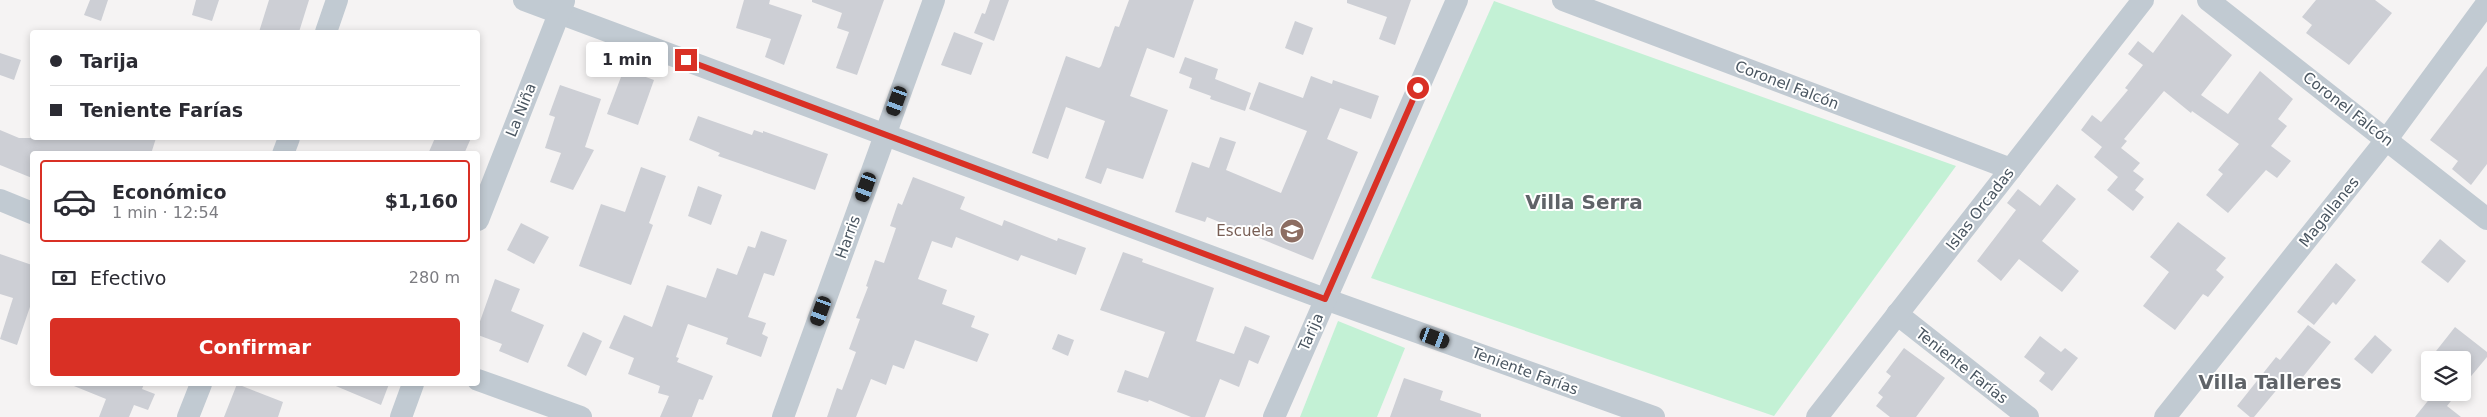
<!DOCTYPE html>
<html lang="es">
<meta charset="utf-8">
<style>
:root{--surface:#fff;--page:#f7f7f7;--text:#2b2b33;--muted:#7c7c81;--line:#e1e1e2;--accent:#d93025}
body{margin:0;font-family:"DejaVu Sans",sans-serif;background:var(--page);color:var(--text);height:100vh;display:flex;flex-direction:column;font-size:19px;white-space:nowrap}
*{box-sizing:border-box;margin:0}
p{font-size:16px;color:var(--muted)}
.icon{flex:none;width:28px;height:28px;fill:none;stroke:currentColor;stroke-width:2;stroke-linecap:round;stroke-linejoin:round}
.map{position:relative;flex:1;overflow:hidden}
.side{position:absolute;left:30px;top:151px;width:450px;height:235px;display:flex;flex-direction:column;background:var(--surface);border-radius:5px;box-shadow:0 2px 8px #0003}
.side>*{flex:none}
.guide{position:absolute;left:30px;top:30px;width:450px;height:110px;border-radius:5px;box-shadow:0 2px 8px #0003;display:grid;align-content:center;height:110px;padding:0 20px;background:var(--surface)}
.buttons{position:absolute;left:2421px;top:351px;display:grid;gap:10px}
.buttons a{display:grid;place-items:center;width:50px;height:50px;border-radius:5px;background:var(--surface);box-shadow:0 2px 8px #0003;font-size:25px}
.end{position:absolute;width:22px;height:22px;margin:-11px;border:6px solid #d93025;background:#fff;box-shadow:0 0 0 2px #fff}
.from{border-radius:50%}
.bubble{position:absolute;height:35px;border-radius:5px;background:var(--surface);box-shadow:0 2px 8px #0003;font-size:16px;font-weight:800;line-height:35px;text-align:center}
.car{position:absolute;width:15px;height:30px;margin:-15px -8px;border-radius:6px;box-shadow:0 0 4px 1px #0007;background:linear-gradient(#222 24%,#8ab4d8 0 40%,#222 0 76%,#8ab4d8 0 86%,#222 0)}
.guide b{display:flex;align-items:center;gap:18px;height:48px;font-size:19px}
.guide b+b{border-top:1px solid var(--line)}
.guide i{width:12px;height:12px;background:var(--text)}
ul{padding:9px 0 0;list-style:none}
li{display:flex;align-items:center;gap:15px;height:82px;margin:0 10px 8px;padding:0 10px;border:2px solid var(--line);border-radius:5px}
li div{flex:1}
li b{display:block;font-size:19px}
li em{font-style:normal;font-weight:800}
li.selected{border-color:var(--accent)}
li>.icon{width:45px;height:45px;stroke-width:1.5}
.pay{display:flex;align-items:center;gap:12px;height:55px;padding:0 20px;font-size:19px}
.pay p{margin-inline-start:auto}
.action{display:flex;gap:10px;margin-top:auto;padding:10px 20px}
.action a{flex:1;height:58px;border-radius:5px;background:var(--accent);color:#fff;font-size:20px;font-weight:800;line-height:58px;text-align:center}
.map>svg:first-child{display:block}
.green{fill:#c3f1d5}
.building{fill:#cdcfd5}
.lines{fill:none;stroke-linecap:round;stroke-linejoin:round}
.minor{stroke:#c1cad2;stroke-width:22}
.route{stroke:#d93025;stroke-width:6}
.labels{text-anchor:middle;stroke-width:4;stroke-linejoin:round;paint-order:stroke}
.street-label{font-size:15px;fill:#4a5661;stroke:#fff}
.education-label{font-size:15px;fill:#785e54;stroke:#fff;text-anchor:end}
.district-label{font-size:20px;font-weight:bold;fill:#5f6368;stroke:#fff}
</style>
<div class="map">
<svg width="2487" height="417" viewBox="0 0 2487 417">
<rect width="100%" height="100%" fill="#f5f3f3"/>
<g class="green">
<path d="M1494,1L1956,166L1774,416L1371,278Z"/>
<path d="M1338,321L1405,348L1377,417H1300Z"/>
</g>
<g class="building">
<path d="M90,0H108L101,21L84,15Z"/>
<path d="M196,0H219L212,21L192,15Z"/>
<path d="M269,0H309L299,32H259Z"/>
<path d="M744,0H770L769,4L802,15L784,65L765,57L771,39L736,28Z"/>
<path d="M812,0H884L857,75L836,68L849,32L837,28L842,13L812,2Z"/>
<path d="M990,0H1009L994,41L974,33L982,13L985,14Z"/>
<path d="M1129,0H1194L1174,58L1147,48L1130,96L1168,110L1143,179L1107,168L1101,184L1085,178L1105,121L1066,107L1048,159L1032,153L1066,56L1099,68L1101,66L1115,26L1119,27Z"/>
<path d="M1347,0H1411L1395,45L1379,39L1387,17L1347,3Z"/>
<path d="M2316,0H2375L2392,13L2349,65L2306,33L2312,25L2302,17Z"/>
<path d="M2182,14L2232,55L2201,95L2228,114L2260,71L2293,99L2278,119L2287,126L2271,146L2291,161L2277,178L2266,170L2228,213L2206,195L2223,174L2218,170L2239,144L2192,111L2191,113L2164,91L2124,139L2127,141L2121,148L2140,163L2133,171L2144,179L2135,190L2144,197L2133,211L2107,190L2118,177L2094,157L2102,147L2081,130L2092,115L2101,122L2128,90L2125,88L2143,65L2128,54L2138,41L2153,53Z"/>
<path d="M1295,21L1313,28L1303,55L1285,48Z"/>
<path d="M954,32L983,43L971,75L941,65Z"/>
<path d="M0,53L21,60L14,80L0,75Z"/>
<path d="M1185,57L1218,69L1215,79L1251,93L1245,111L1210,99L1211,96L1189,88L1192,78L1179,73Z"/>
<path d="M2487,66V164L2471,185L2452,169L2458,161L2430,140Z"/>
<path d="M624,69L654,80L638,125L607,114Z"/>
<path d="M1311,76L1332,84L1333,80L1379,96L1371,119L1340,108L1327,139L1358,152L1313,260L1207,217L1205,222L1175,212L1192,162L1209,168L1220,137L1236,142L1226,170L1281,193L1307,131L1249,109L1259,82L1303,98Z"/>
<path d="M560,85L601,99L585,147L594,150L573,190L550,182L561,153L545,148L555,117L549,115Z"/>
<path d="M698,116L752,135L754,130L763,133V131L828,154L815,190L718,156L720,153L689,140Z"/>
<path d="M0,130L19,138H156L151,154H32V178L0,165Z"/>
<path d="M435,138H471L464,154H428Z"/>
<path d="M641,167L666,176L649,223L653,225L631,285L579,266L601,204L625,212Z"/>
<path d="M913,177L965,197L960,209L1002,226L1004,220L1057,241L1058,238L1086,248L1076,275L1021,255L1018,261L956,237L952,248L932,241L918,279L947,290L942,304L975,316L971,327L989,334L977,362L915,340L904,369L893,365L886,385L871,379L856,417H827L837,388L842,390L856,352L849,349L860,319L856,318L868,287L866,286L875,260L884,263L896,228L890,226L898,203L902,205Z"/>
<path d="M2057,184L2076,199L2042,241L2079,271L2062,292L2019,259L2001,281L1977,261L2016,210L2007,203L2018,189L2040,206Z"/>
<path d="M698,186L722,195L711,225L688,216Z"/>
<path d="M2178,222L2226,258L2216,270L2224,277L2208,297L2203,294L2175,330L2143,306L2169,272L2150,257Z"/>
<path d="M521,223L549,237L534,264L507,250Z"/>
<path d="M761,231L787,240L774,276L764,273L748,317L766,323L762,334L768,337L761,357L726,344L728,338L688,324L676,357L679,358L677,362L713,376L703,400L699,399L692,417H660L669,396L658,393L660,386L628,374L634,358L609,348L624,315L652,327L667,285L706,298L717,268L737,275L748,246L755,248Z"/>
<path d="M2440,239L2466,261L2448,283L2421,262Z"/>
<path d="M1123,252L1143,259L1142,262L1214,288L1196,341L1234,354L1245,326L1270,336L1258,364L1249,360L1239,387L1220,379L1205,417H1191L1149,400L1148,402L1117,392L1125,370L1148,378L1165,332L1100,310Z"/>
<path d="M0,254L32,265V301L17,345L0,339L13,298L0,294Z"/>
<path d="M2336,263L2356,280L2336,305L2333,302L2314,325L2297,312Z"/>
<path d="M495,279L520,289L511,311L544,325L528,363L499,351L502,344L478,335V327Z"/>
<path d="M2308,325L2331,342L2298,383L2289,375L2254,417H2250L2237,406L2276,357L2280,360Z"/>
<path d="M2455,327L2487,352V357L2462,387V360H2429Z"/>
<path d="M583,332L602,341L586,376L567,366Z"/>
<path d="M1058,334L1074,340L1068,356L1052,349Z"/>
<path d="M2375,335L2392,350L2372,374L2354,359Z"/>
<path d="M2040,336L2061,352L2065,348L2078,358L2052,391L2039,381L2045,373L2024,357Z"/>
<path d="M1904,348L1945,378L1916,417H1890L1876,406L1883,397L1878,393L1891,376L1886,372Z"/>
<path d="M1404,378L1443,391L1440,400L1481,414V417H1390Z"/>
<path d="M69,384H144L142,389L155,394L148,410L134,405L129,417H99L106,399Z"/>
<path d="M237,384L283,402L278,417H224Z"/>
<path d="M331,384H389L381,405Z"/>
<path d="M2435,392H2458L2447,406L2461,417H2415Z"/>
</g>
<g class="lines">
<g class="minor">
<path d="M524,0L1325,299L1654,417"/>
<path d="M1563,0L2011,169"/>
<path d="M2208,0L2487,219"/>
<path d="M326,32L337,0"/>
<path d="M283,154L289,138"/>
<path d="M0,200L32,213"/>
<path d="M478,220L564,1"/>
<path d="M1897,314L2028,417"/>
<path d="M478,380L581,417"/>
<path d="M188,417L201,384"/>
<path d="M401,417L413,384"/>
<path d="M783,417L934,0"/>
<path d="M1274,417L1457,0"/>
<path d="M1817,417L2143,0"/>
<path d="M2165,417L2387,139L2487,3"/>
</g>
</g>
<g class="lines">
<path class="route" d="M686,60L1325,299L1418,88"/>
</g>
<defs>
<symbol id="school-disc" viewBox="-11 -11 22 22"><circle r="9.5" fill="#8d6e63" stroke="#fff"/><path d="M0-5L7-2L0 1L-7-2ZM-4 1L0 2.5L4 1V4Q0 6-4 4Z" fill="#fff"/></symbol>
</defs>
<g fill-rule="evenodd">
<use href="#school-disc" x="1278" y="217" width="28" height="28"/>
</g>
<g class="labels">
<g class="street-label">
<text transform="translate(1787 85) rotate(21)" y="5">Coronel Falcón</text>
<text transform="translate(2348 109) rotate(38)" y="5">Coronel Falcón</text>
<text transform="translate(521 110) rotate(-68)" y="5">La Niña</text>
<text transform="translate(1980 209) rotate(-52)" y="5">Islas Orcadas</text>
<text transform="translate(2329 212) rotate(-51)" y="5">Magallanes</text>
<text transform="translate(848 237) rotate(-70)" y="5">Harris</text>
<text transform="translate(1311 332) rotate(-66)" y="5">Tarija</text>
<text transform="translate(1962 366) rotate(38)" y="5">Teniente Farías</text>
<text transform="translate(1525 371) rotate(20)" y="5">Teniente Farías</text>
</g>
<g class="education-label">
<text x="1274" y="236">Escuela</text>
</g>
<g class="district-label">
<text x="1584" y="209">Villa Serra</text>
<text x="2270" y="389">Villa Talleres</text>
</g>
</g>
</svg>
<div class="buttons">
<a><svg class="icon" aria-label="layers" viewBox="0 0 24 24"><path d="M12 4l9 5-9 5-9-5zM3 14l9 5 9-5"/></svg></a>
</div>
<i class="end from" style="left:1418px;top:88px"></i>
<i class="end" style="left:686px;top:60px"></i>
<div class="bubble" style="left:586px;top:42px;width:82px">1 min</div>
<i class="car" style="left:897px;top:101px;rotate:200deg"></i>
<i class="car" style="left:866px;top:187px;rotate:200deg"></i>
<i class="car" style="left:821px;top:311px;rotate:200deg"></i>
<i class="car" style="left:1435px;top:338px;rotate:110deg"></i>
<div class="guide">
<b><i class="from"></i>Tarija</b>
<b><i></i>Teniente Farías</b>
</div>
<section class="side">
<ul>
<li class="selected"><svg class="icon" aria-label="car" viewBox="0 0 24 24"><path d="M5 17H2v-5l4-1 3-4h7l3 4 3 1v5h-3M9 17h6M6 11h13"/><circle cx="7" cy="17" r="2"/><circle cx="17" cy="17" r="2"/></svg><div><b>Económico</b><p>1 min · 12:54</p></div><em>$1,160</em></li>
</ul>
<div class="pay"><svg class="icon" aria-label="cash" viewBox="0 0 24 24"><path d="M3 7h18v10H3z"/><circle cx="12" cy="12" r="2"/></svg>Efectivo<p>280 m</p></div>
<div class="action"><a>Confirmar</a></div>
</section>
</div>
